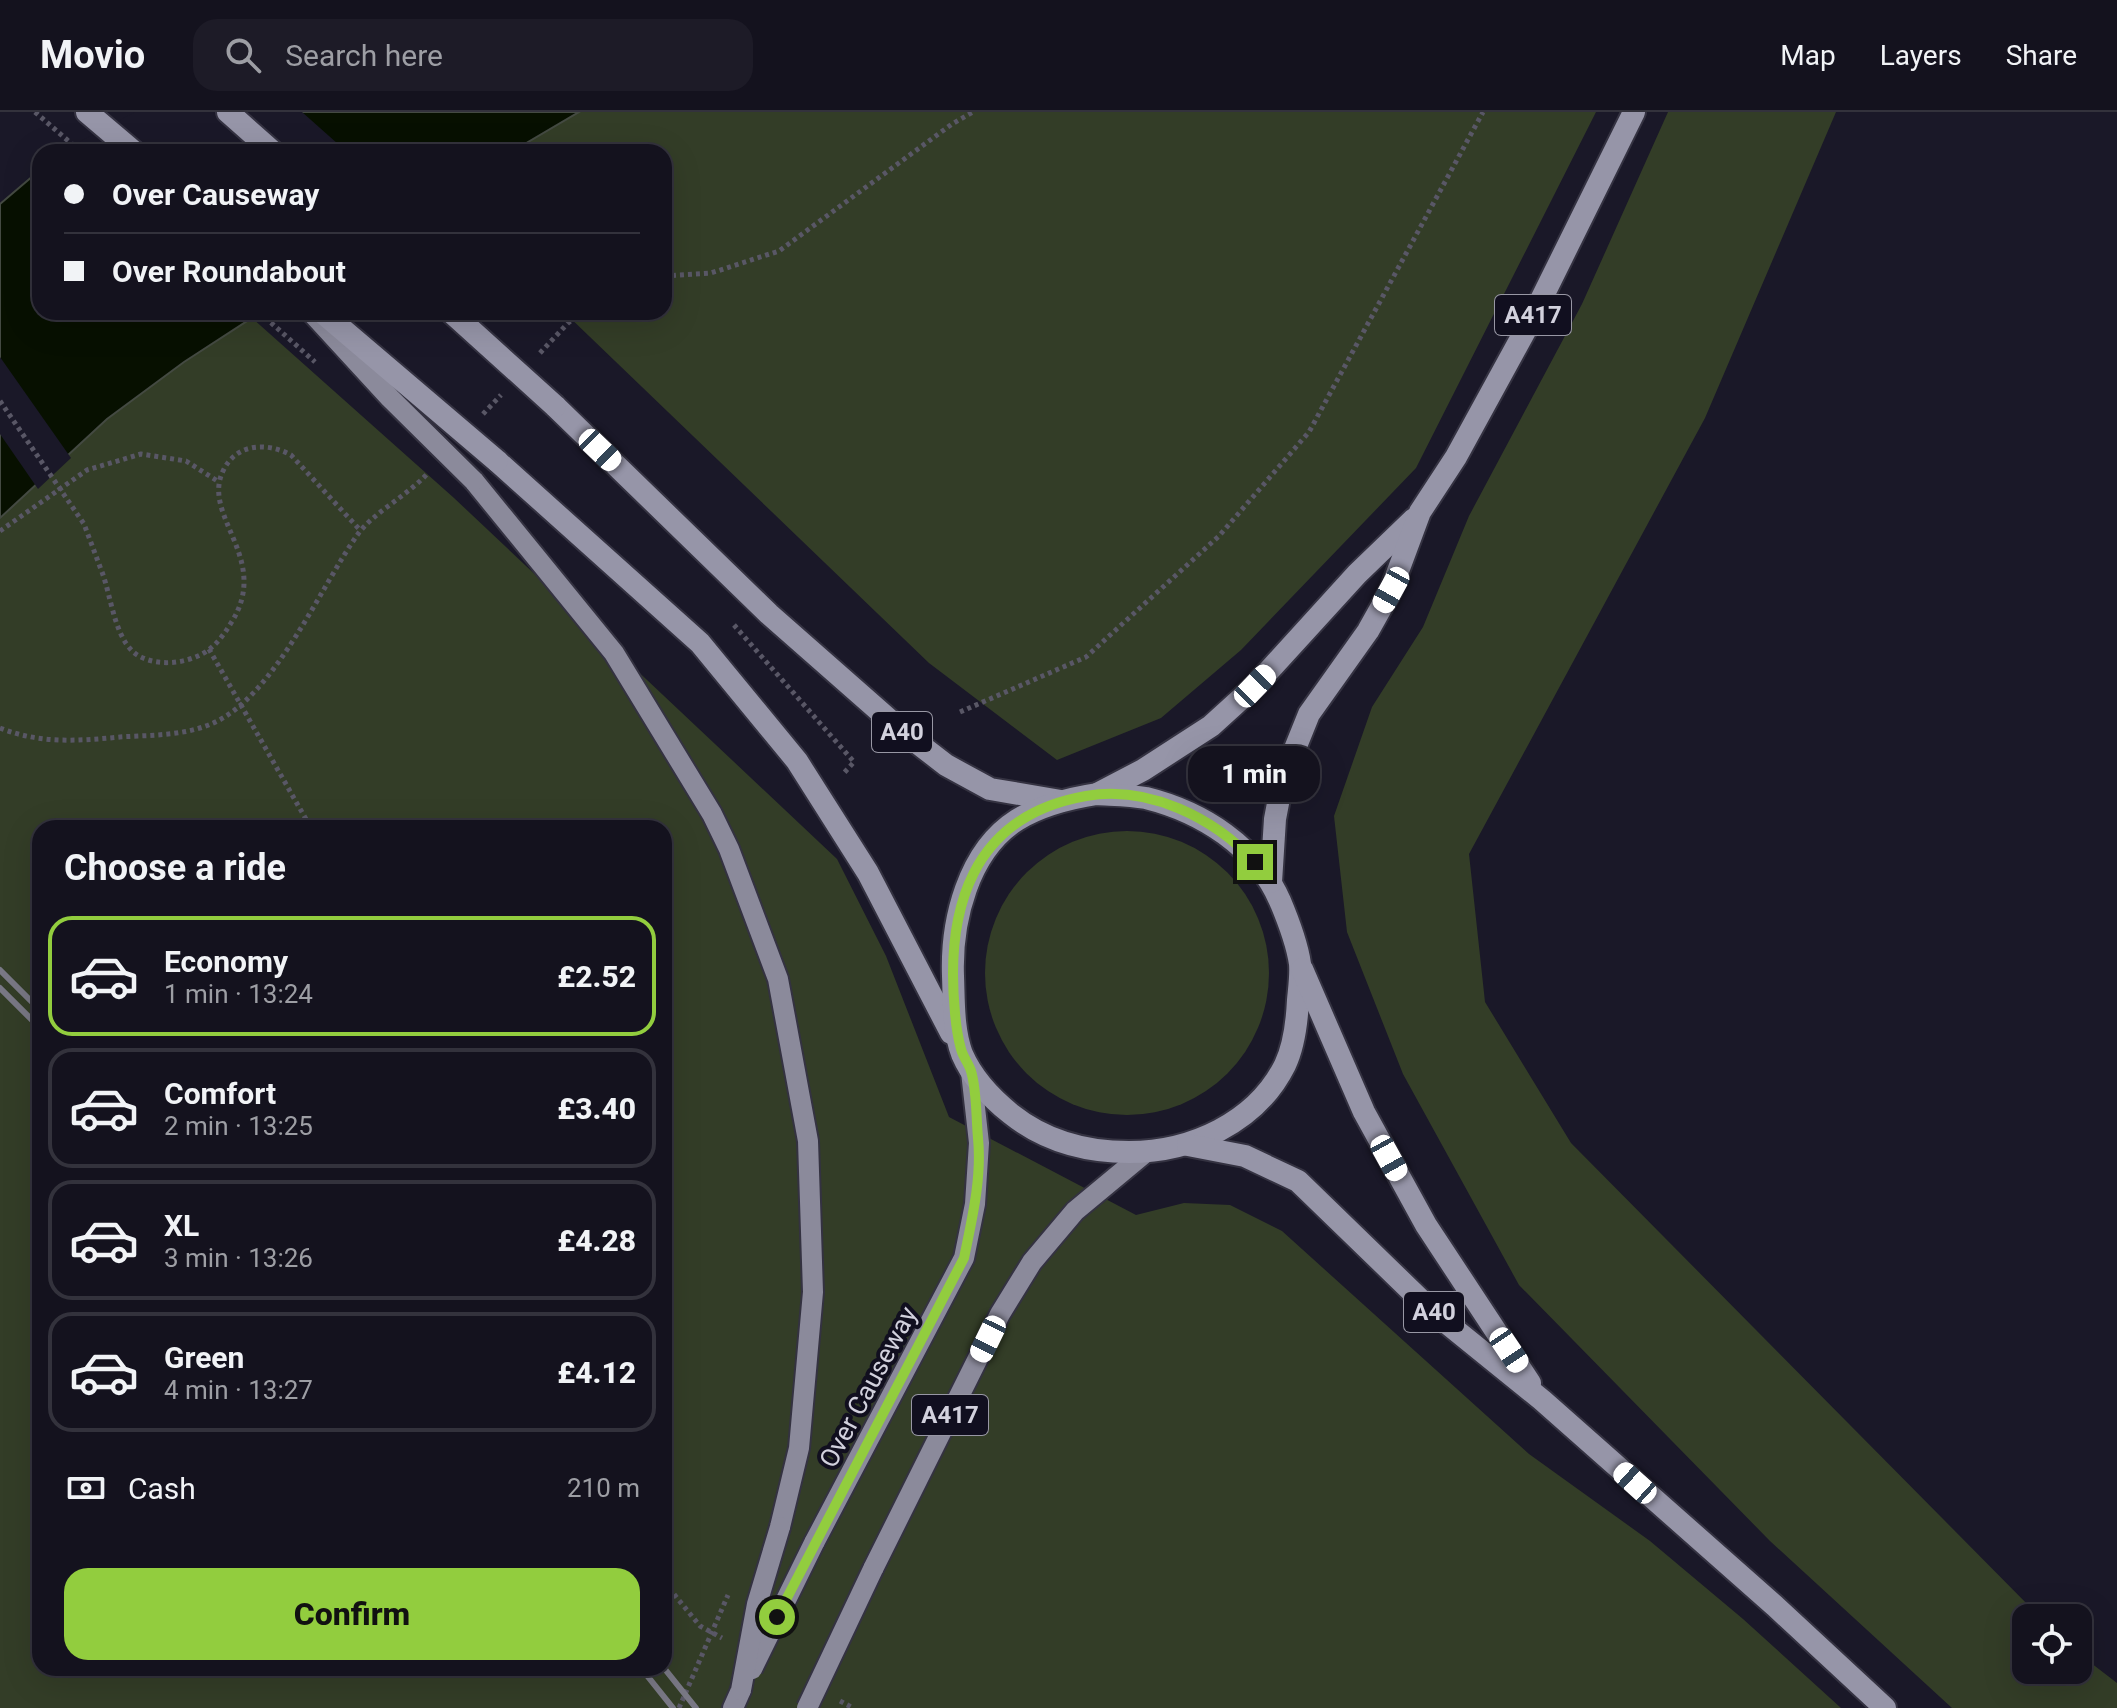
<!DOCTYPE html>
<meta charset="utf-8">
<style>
:root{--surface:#14121e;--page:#1d1b27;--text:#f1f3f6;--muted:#9d9ea4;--line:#33323c;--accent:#92cd3e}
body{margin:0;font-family:Roboto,sans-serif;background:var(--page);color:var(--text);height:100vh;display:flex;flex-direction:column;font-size:30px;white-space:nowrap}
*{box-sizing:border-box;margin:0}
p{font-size:26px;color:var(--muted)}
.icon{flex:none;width:44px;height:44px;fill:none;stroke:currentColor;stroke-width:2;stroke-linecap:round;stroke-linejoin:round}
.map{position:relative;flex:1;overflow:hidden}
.side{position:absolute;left:32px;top:708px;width:640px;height:856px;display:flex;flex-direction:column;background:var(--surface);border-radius:24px;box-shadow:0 8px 32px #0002,0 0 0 2px var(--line)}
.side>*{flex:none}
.hud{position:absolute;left:32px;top:32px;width:640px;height:176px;border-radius:24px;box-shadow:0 8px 32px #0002,0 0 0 2px var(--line);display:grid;align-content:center;height:176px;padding:0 32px;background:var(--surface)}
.buttons{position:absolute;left:2012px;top:1492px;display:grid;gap:16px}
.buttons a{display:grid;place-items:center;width:80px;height:80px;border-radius:16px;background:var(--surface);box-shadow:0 8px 32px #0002,0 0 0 2px var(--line);font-size:40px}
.end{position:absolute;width:36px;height:36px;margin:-18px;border:10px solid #92cd3e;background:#111;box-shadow:0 0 0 4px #111}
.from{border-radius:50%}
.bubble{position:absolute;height:56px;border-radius:24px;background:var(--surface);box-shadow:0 8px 32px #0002,0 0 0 2px var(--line);font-size:26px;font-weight:800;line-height:56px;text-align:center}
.car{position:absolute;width:24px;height:48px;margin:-24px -12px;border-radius:10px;box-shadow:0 0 6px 2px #0007;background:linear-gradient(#fff 24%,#345 0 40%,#fff 0 76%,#345 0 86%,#fff 0)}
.hud b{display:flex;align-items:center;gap:28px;height:76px;font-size:30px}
.hud b+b{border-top:2px solid var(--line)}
.hud i{width:20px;height:20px;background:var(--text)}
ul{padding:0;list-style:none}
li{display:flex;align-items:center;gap:24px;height:120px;margin:0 16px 12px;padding:0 16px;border:4px solid var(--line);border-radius:24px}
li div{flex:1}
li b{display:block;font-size:30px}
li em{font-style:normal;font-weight:800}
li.current{border-color:var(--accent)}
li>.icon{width:72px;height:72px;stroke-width:1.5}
h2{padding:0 32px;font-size:36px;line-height:96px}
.pay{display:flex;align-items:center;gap:20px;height:88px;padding:0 32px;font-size:30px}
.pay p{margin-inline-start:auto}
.button{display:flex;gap:16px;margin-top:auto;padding:16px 32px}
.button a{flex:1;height:92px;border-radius:24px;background:var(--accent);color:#111;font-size:32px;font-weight:800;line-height:92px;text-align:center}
header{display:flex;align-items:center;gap:48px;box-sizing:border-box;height:112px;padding:0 40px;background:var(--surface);border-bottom:2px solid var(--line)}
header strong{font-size:38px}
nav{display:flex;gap:44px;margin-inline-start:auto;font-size:28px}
.search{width:560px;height:72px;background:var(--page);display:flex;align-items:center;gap:20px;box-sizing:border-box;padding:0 28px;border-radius:24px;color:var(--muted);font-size:30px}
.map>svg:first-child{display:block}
.green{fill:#333d27;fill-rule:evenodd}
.water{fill:#071000;stroke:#444a42;stroke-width:2}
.pier{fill:#1a1828}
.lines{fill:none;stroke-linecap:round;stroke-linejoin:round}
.primary-casing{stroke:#343241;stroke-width:24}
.trunk-casing{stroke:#343241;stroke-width:26}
.path{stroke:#595766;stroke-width:5;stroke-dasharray:4 4;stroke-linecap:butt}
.primary{stroke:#8b8a9b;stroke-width:20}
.trunk{stroke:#9695a8;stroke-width:22}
.rail{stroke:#797885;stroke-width:6}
.primary-bridge-casing{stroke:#343241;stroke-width:24;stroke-linecap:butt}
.trunk-bridge-casing{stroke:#343241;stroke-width:26;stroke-linecap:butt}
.path-bridge{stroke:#595766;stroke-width:5;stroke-dasharray:4 4;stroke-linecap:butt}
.primary-bridge{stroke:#8b8a9b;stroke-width:20}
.trunk-bridge{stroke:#9695a8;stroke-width:22}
.route{stroke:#92cd3e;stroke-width:10}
.labels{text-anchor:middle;stroke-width:8;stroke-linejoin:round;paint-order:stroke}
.shield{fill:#110f1f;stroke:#9897a4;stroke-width:2}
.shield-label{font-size:24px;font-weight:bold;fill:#d2d1dd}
.street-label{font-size:26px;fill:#d2d1dd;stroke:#110f1f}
</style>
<header>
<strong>Movio</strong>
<div class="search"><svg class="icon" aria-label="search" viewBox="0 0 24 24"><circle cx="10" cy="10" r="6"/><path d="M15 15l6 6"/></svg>Search here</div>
<nav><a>Map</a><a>Layers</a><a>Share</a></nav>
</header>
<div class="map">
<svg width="2117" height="1596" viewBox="0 0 2117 1596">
<rect width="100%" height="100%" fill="#1a1828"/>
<g class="green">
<path d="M579,0H1596L1416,356L1241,538L1161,606L1057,648L929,551L564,200H664V40H511Z"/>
<path d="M1668,0H1836L1705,306L1469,742L1485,890L1571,1031L2041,1506H2026V1558H2078V1541L2117,1571V1596H1952L1770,1429L1519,1173L1403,962L1347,820L1334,704L1372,595L1423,515L1469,404L1582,192Z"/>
<path d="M252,206L454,386L837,747L886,844L949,1005L1136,1103L1184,1091L1230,1093L1282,1119L1529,1342L1650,1429L1743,1507L1841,1596H0V406L107,307L184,250ZM40,716H664V1556H40Z"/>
<circle cx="1127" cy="861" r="142"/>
</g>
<g class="water">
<path d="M144,0H579L511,40H70Z"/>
<path d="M40,58V200H261L184,250L107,307L0,406V92Z"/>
</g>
<g class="pier">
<path d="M135,0H302L347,40H66L68,36Z"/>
<path d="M0,245L71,346L38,377L0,322Z"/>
</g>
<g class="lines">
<defs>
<g id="primary">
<path d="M474,369L614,541L712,702L729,737L778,867L808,1029L813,1180L799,1336L780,1415"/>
<path d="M814,1431L964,1146L975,1092L979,1031L971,960"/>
<path d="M873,1457L1000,1202L1032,1150L1075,1099L1146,1040"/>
<path d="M733,1596L741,1578"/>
</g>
<g id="trunk">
<path d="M87,0L134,40"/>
<path d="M228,0L273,40"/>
<path d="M555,294L769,502L902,619L946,653L990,677L1061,689"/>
<path d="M497,349L700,531L797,649L868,761L951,921"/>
<path d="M1099,681L1143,658L1211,614L1255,574L1357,462L1414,407"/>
<path d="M1097,682C1113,683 1130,683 1146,686C1202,700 1256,734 1280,789C1288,808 1297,831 1300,852C1301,864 1299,877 1298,888C1297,909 1294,934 1285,953C1256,1011 1191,1040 1129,1040C1087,1040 1045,1029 1011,1002C991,986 972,965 962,942C953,918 954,889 953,864C951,809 968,739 1017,708C1040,694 1071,686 1097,682Z"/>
<path d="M1271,770L1275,707L1280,681L1288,654L1309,602L1368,519L1391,478L1420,400L1456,345L1531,208L1634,0"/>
<path d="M1302,857L1364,1000L1426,1113L1530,1271"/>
<path d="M1188,1033L1245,1044L1298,1069L1432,1199L1542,1288L1775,1494L1885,1596"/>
</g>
</defs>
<use href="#primary" class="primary-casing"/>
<use href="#trunk" class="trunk-casing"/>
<g class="path">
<path d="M35,0L81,40"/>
<path d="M664,164L711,161L779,139L952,12L973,0"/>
<path d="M540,241L568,211L583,200"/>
<path d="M483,302L501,283"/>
<path d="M0,419L87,358L141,342L186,349L219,370"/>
<path d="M102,460C112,486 115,535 143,546C161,554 185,551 202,542C215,535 223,524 231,511C272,447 201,405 223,359C236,331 267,330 291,343L360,418"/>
<path d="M734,513L854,650L843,662"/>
<path d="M209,537L311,716"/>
<path d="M960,600L1086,545L1219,424L1309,320L1483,0"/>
<path d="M0,616C40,632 78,629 120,625C150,623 183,624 211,612C274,586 319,477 358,422C373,401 408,383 427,362"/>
<path d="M664,1470L700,1514L722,1526"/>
<path d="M840,1589L853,1596"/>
<path d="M679,1596L728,1483"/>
</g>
<use href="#primary" class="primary"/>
<use href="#trunk" class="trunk"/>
<g class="rail">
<path d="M0,858L40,898"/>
<path d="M0,876L40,916"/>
<path d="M641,1556L673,1596"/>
<path d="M664,1556L696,1596"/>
</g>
<defs>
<g id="primary-bridge">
<path d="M311,200L390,286L474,369"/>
<path d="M752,1557L814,1431"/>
<path d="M741,1578L757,1492L780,1415"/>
<path d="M807,1596L873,1457"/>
</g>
<g id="trunk-bridge">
<path d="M322,200L497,349"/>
<path d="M451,200L555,294"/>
</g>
</defs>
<use href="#primary-bridge" class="primary-bridge-casing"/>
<use href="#trunk-bridge" class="trunk-bridge-casing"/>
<g class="path-bridge">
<path d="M259,200L315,250"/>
<path d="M0,289L84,412L102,460"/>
</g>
<use href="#primary-bridge" class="primary-bridge"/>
<use href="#trunk-bridge" class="trunk-bridge"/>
</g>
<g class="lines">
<path class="route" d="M777,1505L964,1146C972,1107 982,1066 978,1026C976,1005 977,979 971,959C969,952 963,945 961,937C958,926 956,913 955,901C945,798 971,704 1086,684C1149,673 1214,706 1255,750"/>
</g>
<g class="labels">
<g class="shield">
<rect x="1495" y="183" width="76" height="40" rx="6"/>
<rect x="872" y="600" width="60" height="40" rx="6"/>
<rect x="1404" y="1180" width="60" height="40" rx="6"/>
<rect x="912" y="1283" width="76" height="40" rx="6"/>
</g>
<g class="shield-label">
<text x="1533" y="211">A417</text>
<text x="902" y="628">A40</text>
<text x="1434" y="1208">A40</text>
<text x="950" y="1311">A417</text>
</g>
<g class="street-label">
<text transform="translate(868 1275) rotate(-62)" y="9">Over Causeway</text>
</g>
</g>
</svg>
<div class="buttons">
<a><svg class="icon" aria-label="locate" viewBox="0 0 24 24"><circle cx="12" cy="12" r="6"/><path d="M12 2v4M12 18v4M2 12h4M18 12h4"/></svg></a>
</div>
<i class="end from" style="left:777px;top:1505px"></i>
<i class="end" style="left:1255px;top:750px"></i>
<div class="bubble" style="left:1188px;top:634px;width:132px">1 min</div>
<i class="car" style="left:600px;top:338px;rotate:134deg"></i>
<i class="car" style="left:1391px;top:478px;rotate:209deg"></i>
<i class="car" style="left:1255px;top:574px;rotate:44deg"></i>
<i class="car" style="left:1389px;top:1046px;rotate:151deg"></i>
<i class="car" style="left:988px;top:1227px;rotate:206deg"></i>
<i class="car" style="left:1509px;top:1238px;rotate:146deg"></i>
<i class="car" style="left:1635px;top:1371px;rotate:312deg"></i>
<div class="hud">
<b><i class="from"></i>Over Causeway</b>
<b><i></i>Over Roundabout</b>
</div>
<section class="side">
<h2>Choose a ride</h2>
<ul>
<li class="current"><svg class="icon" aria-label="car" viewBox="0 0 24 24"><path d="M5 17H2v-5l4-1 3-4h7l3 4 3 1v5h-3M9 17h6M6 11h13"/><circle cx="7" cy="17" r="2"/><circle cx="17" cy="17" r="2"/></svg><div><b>Economy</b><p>1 min · 13:24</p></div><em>£2.52</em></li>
<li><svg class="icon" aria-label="car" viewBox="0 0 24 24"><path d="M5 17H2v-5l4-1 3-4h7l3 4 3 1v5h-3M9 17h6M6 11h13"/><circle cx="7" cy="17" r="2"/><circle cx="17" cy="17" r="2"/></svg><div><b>Comfort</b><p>2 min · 13:25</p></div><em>£3.40</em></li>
<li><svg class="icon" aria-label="car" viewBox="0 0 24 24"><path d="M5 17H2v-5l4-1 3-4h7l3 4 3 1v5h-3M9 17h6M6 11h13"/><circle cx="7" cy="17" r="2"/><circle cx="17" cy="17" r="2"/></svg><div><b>XL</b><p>3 min · 13:26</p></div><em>£4.28</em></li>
<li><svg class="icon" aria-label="car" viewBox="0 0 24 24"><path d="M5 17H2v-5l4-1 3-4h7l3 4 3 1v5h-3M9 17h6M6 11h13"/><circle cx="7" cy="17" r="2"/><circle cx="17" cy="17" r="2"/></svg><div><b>Green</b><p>4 min · 13:27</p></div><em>£4.12</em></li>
</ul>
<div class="pay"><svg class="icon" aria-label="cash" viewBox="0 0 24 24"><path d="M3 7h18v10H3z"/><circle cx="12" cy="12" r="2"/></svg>Cash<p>210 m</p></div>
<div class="button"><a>Confirm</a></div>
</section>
</div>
